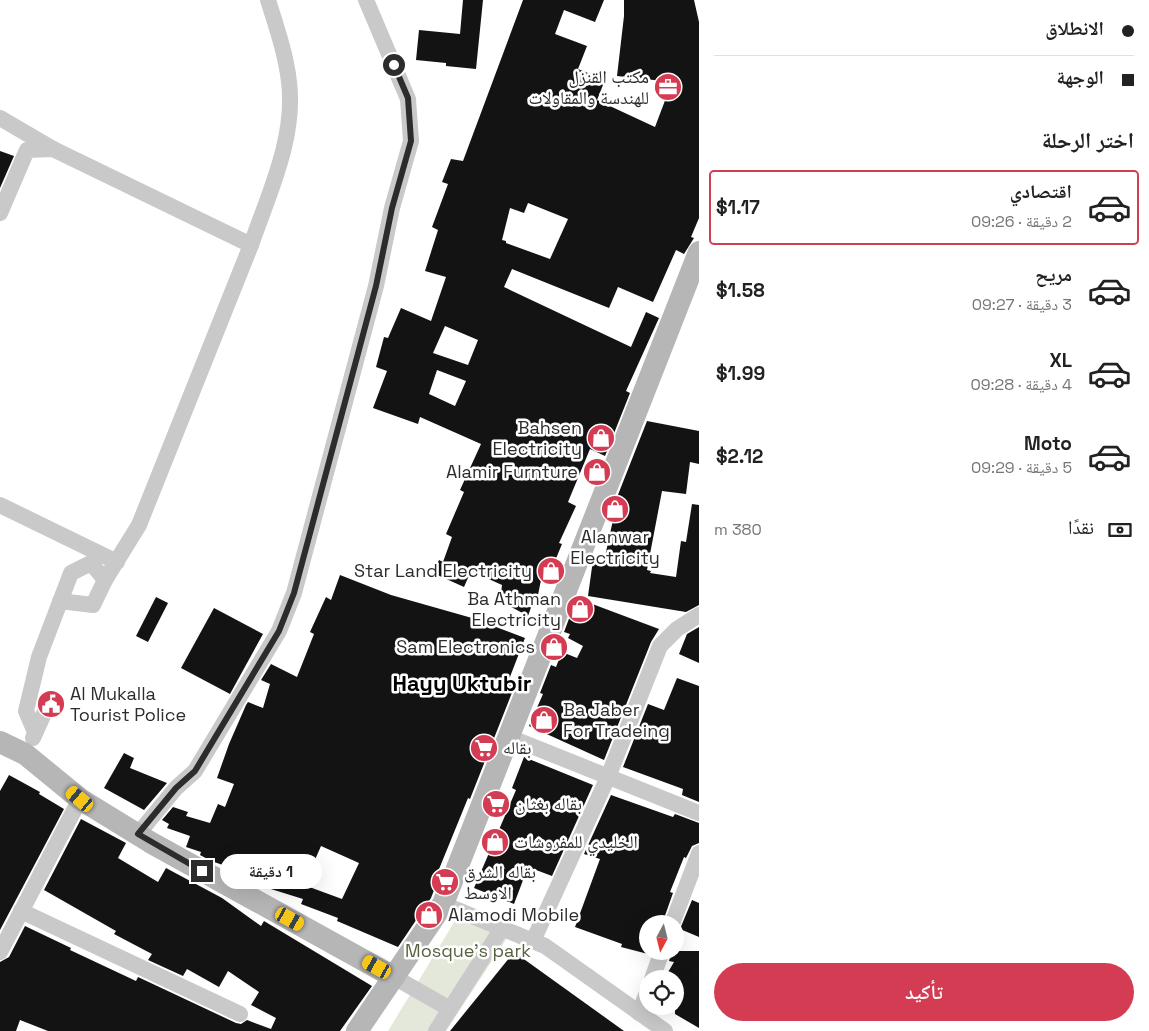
<!DOCTYPE html>
<html lang="ar">
<meta charset="utf-8">
<style>
:root{--surface:#fff;--page:#f2f2f2;--text:#222;--muted:#767676;--line:#e0e0e0;--accent:#d43c54}
body{margin:0;font-family:"Space Grotesk","Noto Naskh Arabic",sans-serif;background:var(--page);color:var(--text);direction:rtl;height:100vh;display:flex;flex-direction:column;font-size:19px;white-space:nowrap}
*{box-sizing:border-box;margin:0}
p{font-size:16px;color:var(--muted)}
.icon{flex:none;width:28px;height:28px;fill:none;stroke:currentColor;stroke-width:2;stroke-linecap:round;stroke-linejoin:round}
.map{position:relative;flex:1;overflow:hidden;direction:ltr}
.drawer{display:flex;flex-direction:column;background:var(--surface);width:450px}
.drawer>*{flex:none}
.hud{display:grid;align-content:center;height:110px;padding:0 15px;background:var(--surface)}
.needle{width:32px;rotate:187deg}
.fabs{position:absolute;left:639px;top:915px;display:grid;gap:10px}
.fabs a{display:grid;place-items:center;width:45px;height:45px;border-radius:50%;background:var(--surface);box-shadow:0 5px 20px #0002;font-size:25px}
.end{position:absolute;width:22px;height:22px;margin:-11px;border:6px solid #2c2c2c;background:#fff;box-shadow:0 0 0 2px #fff}
.from{border-radius:50%}
.bubble{position:absolute;height:35px;border-radius:18px;background:var(--surface);box-shadow:0 5px 20px #0002;font-size:16px;font-weight:600;line-height:35px;text-align:center;direction:rtl}
.car{position:absolute;width:15px;height:30px;margin:-15px -8px;border-radius:6px;box-shadow:0 0 4px 1px #0007;background:linear-gradient(#f5c518 24%,#345 0 40%,#f5c518 0 76%,#345 0 86%,#f5c518 0)}
.hud b{display:flex;align-items:center;gap:18px;height:48px;font-size:19px}
.hud b+b{border-top:1px solid var(--line)}
.hud i{width:12px;height:12px;background:var(--text)}
ul{padding:0;list-style:none}
li{display:flex;align-items:center;gap:15px;height:75px;margin:0 10px 8px;padding:0 5px;border:2px solid transparent;border-radius:5px}
li div{flex:1}
li b{display:block;font-size:19px}
li em{font-style:normal;font-weight:600}
li.active{border-color:var(--accent)}
li>.icon{width:45px;height:45px;stroke-width:1.5}
h2{padding:0 15px;font-size:22px;line-height:60px}
.pay{display:flex;align-items:center;gap:12px;height:55px;padding:0 15px;font-size:19px}
.pay p{margin-inline-start:auto}
.button{display:flex;gap:10px;margin-top:auto;padding:10px 15px}
.button a{flex:1;height:58px;border-radius:30px;background:var(--accent);color:#fff;font-size:20px;font-weight:600;line-height:58px;text-align:center}
main{display:flex;flex:1;min-height:0}
.map>svg:first-child{display:block}
.green{fill:#e3e8da}
.building{fill:#131313;fill-rule:evenodd}
.lines{fill:none;stroke-linecap:round;stroke-linejoin:round}
.street{stroke:#c9c9c9;stroke-width:16}
.secondary{stroke:#b6b6b6;stroke-width:22}
.route{stroke:#2c2c2c;stroke-width:6}
.labels{text-anchor:middle;stroke-width:5;stroke-linejoin:round;paint-order:stroke}
.poi-label{font-size:18px;fill:#2c2c2c;stroke:#fff;text-anchor:start}
.park-label{font-size:18px;fill:#52633e;stroke:#fff}
.district-label{font-size:22px;font-weight:bold;fill:#000;stroke:#fff}
</style>
<main>
<section class="drawer">
<div class="hud">
<b><i class="from"></i>الانطلاق</b>
<b><i></i>الوجهة</b>
</div>
<h2>اختر الرحلة</h2>
<ul>
<li class="active"><svg class="icon" aria-label="car" viewBox="0 0 24 24"><path d="M5 17H2v-5l4-1 3-4h7l3 4 3 1v5h-3M9 17h6M6 11h13"/><circle cx="7" cy="17" r="2"/><circle cx="17" cy="17" r="2"/></svg><div><b>اقتصادي</b><p>2 دقيقة · 09:26</p></div><em>$1.17</em></li>
<li><svg class="icon" aria-label="car" viewBox="0 0 24 24"><path d="M5 17H2v-5l4-1 3-4h7l3 4 3 1v5h-3M9 17h6M6 11h13"/><circle cx="7" cy="17" r="2"/><circle cx="17" cy="17" r="2"/></svg><div><b>مريح</b><p>3 دقيقة · 09:27</p></div><em>$1.58</em></li>
<li><svg class="icon" aria-label="car" viewBox="0 0 24 24"><path d="M5 17H2v-5l4-1 3-4h7l3 4 3 1v5h-3M9 17h6M6 11h13"/><circle cx="7" cy="17" r="2"/><circle cx="17" cy="17" r="2"/></svg><div><b>XL</b><p>4 دقيقة · 09:28</p></div><em>$1.99</em></li>
<li><svg class="icon" aria-label="car" viewBox="0 0 24 24"><path d="M5 17H2v-5l4-1 3-4h7l3 4 3 1v5h-3M9 17h6M6 11h13"/><circle cx="7" cy="17" r="2"/><circle cx="17" cy="17" r="2"/></svg><div><b>Moto</b><p>5 دقيقة · 09:29</p></div><em>$2.12</em></li>
</ul>
<div class="pay"><svg class="icon" aria-label="cash" viewBox="0 0 24 24"><path d="M3 7h18v10H3z"/><circle cx="12" cy="12" r="2"/></svg>نقدًا<p>380 m</p></div>
<div class="button"><a>تأكيد</a></div>
</section>
<div class="map">
<svg width="699" height="1031" viewBox="0 0 699 1031">
<rect width="100%" height="100%" fill="#fff"/>
<path class="green" d="M458,916L509,935L446,1031H388Z"/>
<g class="building">
<path d="M463,0H483L476,69L446,66V63L416,60L419,30L460,34Z"/>
<path d="M523,0H604L595,22L564,10L555,34L587,46L578,69L605,80L597,100L655,127L672,82L617,76L624,16V0H694L699,22V218L691,237L694,238L684,254L676,250L653,302L618,287L609,308L512,269L504,287L631,347L646,312L659,318L626,391L630,393L605,456L590,449L568,502L576,506L559,543L562,544L548,578L542,575L537,600L534,599L528,616L500,601L502,585L471,571L464,587L433,573L439,560L443,562L452,537L446,534L464,492L460,490L481,444L420,417L418,424L373,408L387,371L376,367L384,337L388,338L401,308L431,321L446,277L425,271L438,230L432,227L448,184L442,182L451,159L463,161ZM528,203L568,219L550,259L506,243V241L502,240L510,208L524,213ZM445,326L478,340L468,365L433,353ZM437,370L466,381L455,406L429,394Z"/>
<path d="M0,151L14,156L0,188Z"/>
<path d="M647,421L699,431V464L690,462L686,494L662,491L647,570L651,571L650,573L676,577L681,541L686,542L692,504L699,505V605L686,612L588,596L593,560L604,561L613,520H610L612,510Z"/>
<path d="M340,575L391,595L472,618L525,638L508,682L515,685L470,799L468,798L435,879L438,880L431,898L398,947L337,921L338,918L301,904L303,899L252,883L233,873L235,869L211,861L200,855L201,852L186,847L190,836L167,828L169,824L162,820L173,807L188,812L186,816L210,823L218,804L225,807L234,784L217,778L229,744L246,705L248,702L263,708L270,684L261,680L271,664L297,677L314,634L310,632L326,597L331,600ZM321,846L359,863L342,899L304,885Z"/>
<path d="M156,597L168,603L148,642L136,636Z"/>
<path d="M576,600L587,604V602L659,629L651,642L604,760L529,726L543,694L540,693L551,665L556,667L562,652L577,658L583,646L568,638L570,634L564,632Z"/>
<path d="M214,608L263,634L230,694L181,668Z"/>
<path d="M699,627V663L679,654L687,634Z"/>
<path d="M677,678L699,686V802L682,795L683,789L623,767L648,704L664,710Z"/>
<path d="M124,753L134,758L130,768L167,783L144,810L104,788Z"/>
<path d="M524,757L593,785L552,876L528,867L514,904L474,888L516,790L512,788Z"/>
<path d="M9,775L40,792L39,794L64,809L0,930V791Z"/>
<path d="M611,795L673,817L675,814L699,823V843L692,846L686,858L684,857L670,892L673,893L662,924H648V954L621,947L622,944L575,927L600,859L584,854Z"/>
<path d="M81,819L126,843L118,858L158,882L166,868L222,898L261,926L264,921L372,986L340,1031H48L20,1020L16,1031H0V962L9,957L25,926L71,948L70,950L136,981L138,977L236,1023L241,1024L247,1020L271,1029L276,1018L251,1005L259,992L228,971L219,987L187,969L183,976L148,960L152,954L114,934L116,931L44,890Z"/>
<path d="M692,900L699,903V937L680,929Z"/>
<path d="M672,951H699V1028L675,1014V979H664L674,962L669,961Z"/>
<path d="M514,952L624,1031H450Z"/>
</g>
<g class="lines">
<g class="street">
<path d="M0,118L53,149"/>
<path d="M0,213L27,150L53,149L251,245L139,525L105,580"/>
<path d="M251,245C269,193 296,137 289,82C286,54 276,26 268,0"/>
<path d="M0,505L117,562"/>
<path d="M35,732L26,711L39,657L71,573L91,563L105,580L93,605L60,601"/>
<path d="M509,737L699,813"/>
<path d="M33,738L51,698"/>
<path d="M138,834L176,788L195,771L279,631L294,593L376,286L392,208L411,141L408,99L366,0"/>
<path d="M443,904L545,946L665,1031"/>
<path d="M21,911L240,1014"/>
<path d="M672,924L699,853"/>
<path d="M533,941L608,777L660,646L677,629L699,615"/>
<path d="M0,952L80,799"/>
<path d="M394,977L450,1009"/>
<path d="M652,979L662,951"/>
<path d="M639,1013L648,990"/>
<path d="M436,1031L502,928"/>
</g>
<g class="secondary">
<path d="M0,742L25,754L80,799L150,842L394,977"/>
<path d="M357,1031L443,904L699,252"/>
</g>
</g>
<g class="lines">
<path class="route" d="M202,871L138,834L176,788L195,771L279,631L294,593L376,286L392,208L411,141L408,98L394,65"/>
</g>
<defs>
<symbol id="office-disc" viewBox="-11 -11 22 22"><circle r="9.5" fill="#d43c54" stroke="#fff"/><path d="M-6-3h4V-5.5h4V-3h4V5H-6ZM-1-4.5V-3h2v-1.5ZM-6 0V1H6V0Z" fill="#fff"/></symbol>
<symbol id="shop-disc" viewBox="-11 -11 22 22"><circle r="9.5" fill="#d43c54" stroke="#fff"/><path d="M-5-2.5h2.3a2.7 3.5 0 0 1 5.4 0H5L5.5 6h-11ZM-1.5-2.5h3a1.5 2.3 0 0 0-3 0Z" fill="#fff"/></symbol>
<symbol id="civic-disc" viewBox="-11 -11 22 22"><circle r="9.5" fill="#d43c54" stroke="#fff"/><path d="M-.6-6.5H3V-4.5H.6V-3L4-1V1h2V6H-6V1h2V-1L-.6-3ZM-1.2 2.5V6h2.4V2.5Z" fill="#fff"/></symbol>
<symbol id="supermarket-disc" viewBox="-11 -11 22 22"><circle r="9.5" fill="#d43c54" stroke="#fff"/><path d="M-6-5.5h2.5l.6 2H6L4.5 2H-2.5L-4.4-4H-6ZM-1.5 3.2a1.3 1.3 0 1 0 .1 0ZM3 3.2a1.3 1.3 0 1 0 .1 0Z" fill="#fff"/></symbol>
</defs>
<g fill-rule="evenodd">
<use href="#office-disc" x="652" y="71" width="32" height="32"/>
<use href="#shop-disc" x="585" y="422" width="32" height="32"/>
<use href="#shop-disc" x="581" y="456" width="32" height="32"/>
<use href="#shop-disc" x="599" y="493" width="32" height="32"/>
<use href="#shop-disc" x="535" y="555" width="32" height="32"/>
<use href="#shop-disc" x="564" y="593" width="32" height="32"/>
<use href="#shop-disc" x="538" y="631" width="32" height="32"/>
<use href="#civic-disc" x="35" y="688" width="32" height="32"/>
<use href="#shop-disc" x="528" y="704" width="32" height="32"/>
<use href="#supermarket-disc" x="468" y="732" width="32" height="32"/>
<use href="#supermarket-disc" x="480" y="788" width="32" height="32"/>
<use href="#shop-disc" x="479" y="826" width="32" height="32"/>
<use href="#supermarket-disc" x="429" y="866" width="32" height="32"/>
<use href="#shop-disc" x="413" y="899" width="32" height="32"/>
</g>
<g class="labels">
<g class="poi-label">
<text x="649" y="83" text-anchor="end">مكتب القنزل<tspan x="649" dy="21">للهندسة والمقاولات</tspan></text>
<text x="582" y="434" text-anchor="end">Bahsen<tspan x="582" dy="21">Electricity</tspan></text>
<text x="578" y="478" text-anchor="end">Alamir Furnture</text>
<text x="615" y="543" text-anchor="middle">Alanwar<tspan x="615" dy="21">Electricity</tspan></text>
<text x="532" y="577" text-anchor="end">Star Land Electricity</text>
<text x="561" y="605" text-anchor="end">Ba Athman<tspan x="561" dy="21">Electricity</tspan></text>
<text x="535" y="653" text-anchor="end">Sam Electronics</text>
<text x="70" y="700">Al Mukalla<tspan x="70" dy="21">Tourist Police</tspan></text>
<text x="563" y="716">Ba Jaber<tspan x="563" dy="21">For Tradeing</tspan></text>
<text x="503" y="754">بقاله</text>
<text x="515" y="810">بقاله بغثان</text>
<text x="514" y="848">الخليدي للمفروشات</text>
<text x="464" y="878">بقاله الشرق<tspan x="464" dy="21">الاوسط</tspan></text>
<text x="448" y="921">Alamodi Mobile</text>
</g>
<g class="park-label">
<text x="468" y="957">Mosque's park</text>
</g>
<g class="district-label">
<text x="462" y="691">Hayy Uktubir</text>
</g>
</g>
</svg>
<div class="fabs">
<a><svg class="needle" viewBox="-14 -14 28 28"><path d="M0-13l5 13h-10z" fill="#e53935"/><path d="M0 13l5-13h-10z" fill="#767676"/></svg></a>
<a><svg class="icon" aria-label="locate" viewBox="0 0 24 24"><circle cx="12" cy="12" r="6"/><path d="M12 2v4M12 18v4M2 12h4M18 12h4"/></svg></a>
</div>
<i class="end from" style="left:394px;top:65px"></i>
<i class="end" style="left:202px;top:871px"></i>
<div class="bubble" style="left:220px;top:854px;width:102px">1 دقيقة</div>
<i class="car" style="left:80px;top:799px;rotate:310deg"></i>
<i class="car" style="left:290px;top:919px;rotate:119deg"></i>
<i class="car" style="left:377px;top:967px;rotate:299deg"></i>
</div>
</main>
